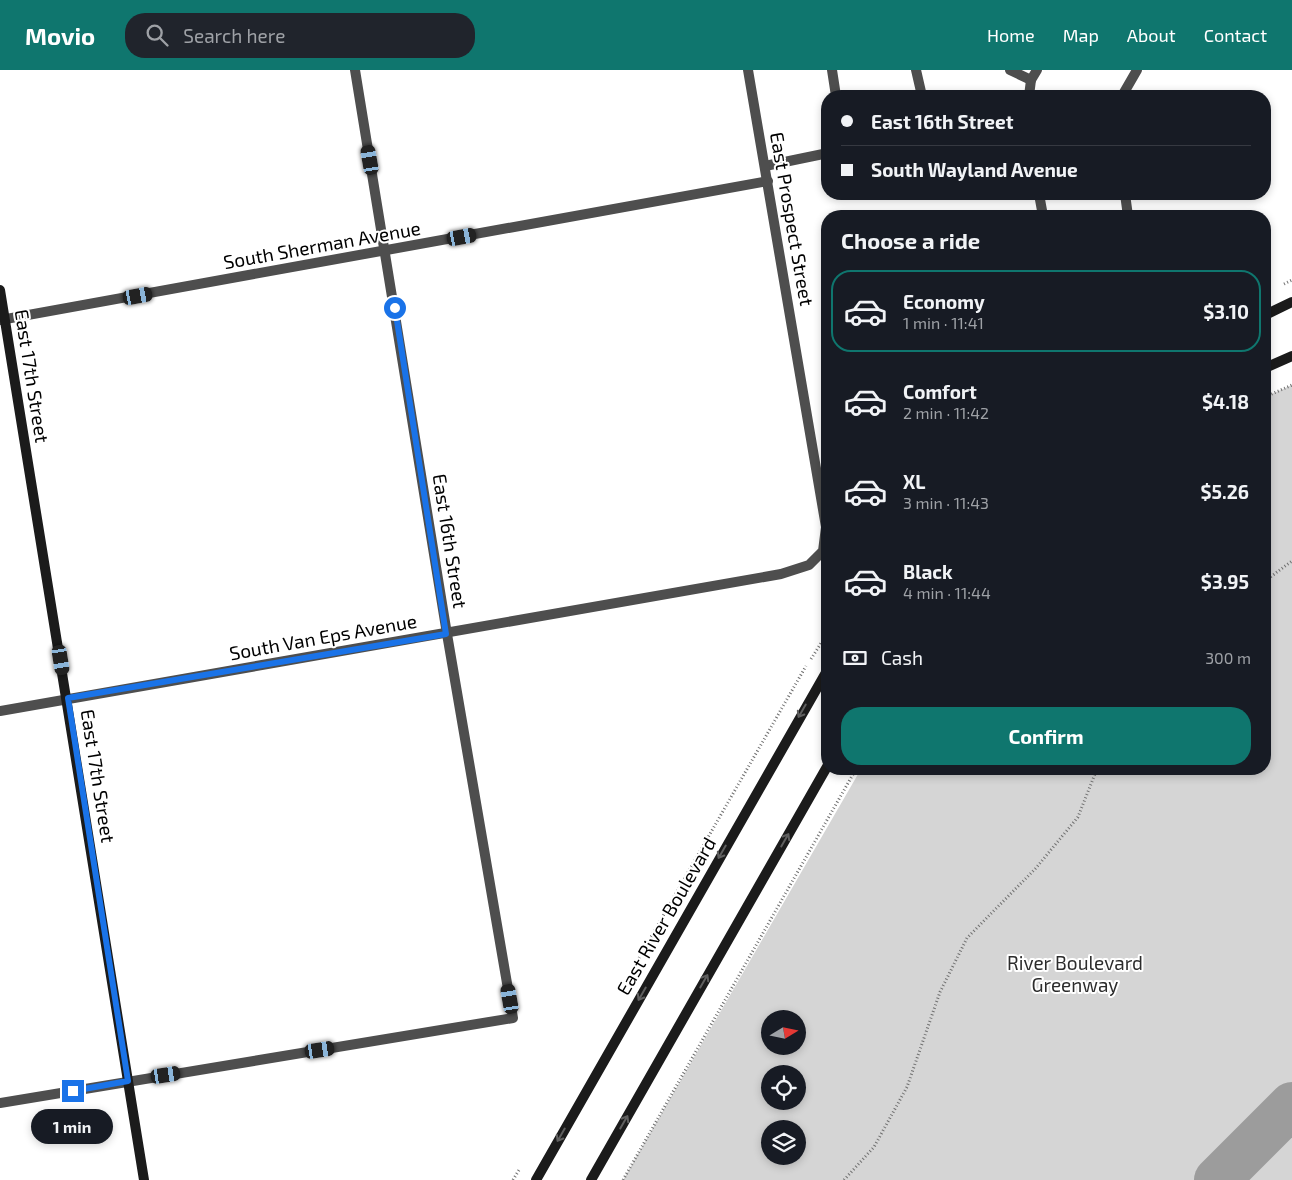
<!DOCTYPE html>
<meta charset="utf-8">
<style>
:root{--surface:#171b24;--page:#20242c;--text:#f1f3f6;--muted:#9ea1a6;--line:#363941;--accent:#0f766e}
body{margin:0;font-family:"Exo 2",sans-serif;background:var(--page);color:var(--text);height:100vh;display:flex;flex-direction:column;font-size:19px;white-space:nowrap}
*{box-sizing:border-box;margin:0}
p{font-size:16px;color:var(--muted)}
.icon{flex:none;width:28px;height:28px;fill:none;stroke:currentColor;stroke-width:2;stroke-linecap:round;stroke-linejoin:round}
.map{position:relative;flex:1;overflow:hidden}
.details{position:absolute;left:821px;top:140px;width:450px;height:565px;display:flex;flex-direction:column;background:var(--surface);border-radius:20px;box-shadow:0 2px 8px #0003}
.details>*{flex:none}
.guide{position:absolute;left:821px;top:20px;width:450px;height:110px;border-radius:20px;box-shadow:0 2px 8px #0003;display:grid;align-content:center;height:110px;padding:0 20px;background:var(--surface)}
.needle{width:32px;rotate:80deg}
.buttons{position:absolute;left:761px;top:940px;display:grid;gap:10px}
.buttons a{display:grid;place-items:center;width:45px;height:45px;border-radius:50%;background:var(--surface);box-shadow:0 2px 8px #0003;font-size:25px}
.end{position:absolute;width:22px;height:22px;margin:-11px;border:6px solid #1a73e8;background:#fff;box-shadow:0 0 0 2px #fff}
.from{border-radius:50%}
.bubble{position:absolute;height:35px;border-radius:18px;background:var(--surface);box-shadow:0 2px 8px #0003;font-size:16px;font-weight:700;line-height:35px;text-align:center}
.car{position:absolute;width:15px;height:30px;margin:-15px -8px;border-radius:6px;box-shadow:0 0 4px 1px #0007;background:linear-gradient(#222 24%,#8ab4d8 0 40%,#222 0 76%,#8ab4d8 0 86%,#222 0)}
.guide b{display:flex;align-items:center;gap:18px;height:48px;font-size:19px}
.guide b+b{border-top:1px solid var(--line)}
.guide i{width:12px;height:12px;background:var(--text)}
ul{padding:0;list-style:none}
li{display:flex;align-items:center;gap:15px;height:82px;margin:0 10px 8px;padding:0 10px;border:2px solid transparent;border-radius:20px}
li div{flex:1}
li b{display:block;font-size:19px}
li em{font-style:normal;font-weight:700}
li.current{border-color:var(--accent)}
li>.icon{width:45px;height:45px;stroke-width:1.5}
h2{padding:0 20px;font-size:22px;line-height:60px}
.pay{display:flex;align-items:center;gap:12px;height:55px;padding:0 20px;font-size:19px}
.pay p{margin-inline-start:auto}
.cta{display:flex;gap:10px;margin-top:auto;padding:10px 20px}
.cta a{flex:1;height:58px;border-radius:20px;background:var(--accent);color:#fff;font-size:20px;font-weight:700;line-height:58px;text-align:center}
header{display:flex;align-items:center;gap:30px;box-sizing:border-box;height:70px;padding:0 25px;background:var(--accent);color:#fff}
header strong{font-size:24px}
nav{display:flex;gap:28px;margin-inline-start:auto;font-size:18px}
.search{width:350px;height:45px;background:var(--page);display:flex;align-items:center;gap:12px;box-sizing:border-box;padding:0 18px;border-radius:20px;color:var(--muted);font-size:19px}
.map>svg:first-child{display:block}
.green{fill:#d5d5d5;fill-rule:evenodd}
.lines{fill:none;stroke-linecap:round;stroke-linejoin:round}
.river{stroke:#9c9c9c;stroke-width:46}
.path{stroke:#707070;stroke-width:3;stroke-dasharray:1 2.5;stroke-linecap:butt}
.lane{stroke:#4e4e4e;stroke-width:10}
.street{stroke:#4e4e4e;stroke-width:10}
.secondary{stroke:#1b1b1b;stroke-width:10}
.oneway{stroke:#5f5f5f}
.route{stroke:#1a73e8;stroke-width:6}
.labels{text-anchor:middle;stroke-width:4;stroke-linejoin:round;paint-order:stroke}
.street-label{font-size:19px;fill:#000;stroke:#fff}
.park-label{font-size:19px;fill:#2c2c2c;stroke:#fff}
</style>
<header>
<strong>Movio</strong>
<div class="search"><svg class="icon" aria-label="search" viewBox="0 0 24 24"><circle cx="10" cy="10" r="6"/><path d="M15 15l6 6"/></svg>Search here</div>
<nav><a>Home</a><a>Map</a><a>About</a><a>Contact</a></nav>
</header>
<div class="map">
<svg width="1292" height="1110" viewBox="0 0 1292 1110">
<rect width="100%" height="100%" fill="#fff"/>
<g class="green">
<path d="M1292,315V1029L1208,1110H623L861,699H1265V327ZM770,949H798V976H770ZM770,1004H798V1031H770ZM770,1059H798V1086H770Z"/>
<path d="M1292,1035V1110H1217Z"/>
</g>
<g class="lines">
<path class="river" d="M1217,1110L1292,1035"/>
<g class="path">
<path d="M1284,214L1292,210"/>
<path d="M1265,327L1292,315"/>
<path d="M1265,511L1292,491"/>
<path d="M811,589L828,562"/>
<path d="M639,888L806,596"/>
<path d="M513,1110L519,1100"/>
<path d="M623,1110L856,699"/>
<path d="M844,1110L874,1077L907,1017L940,922L967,868L1036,798L1078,747L1097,699"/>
</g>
<g class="lane">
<path d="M832,0L836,26"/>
<path d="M916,0L922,26"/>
<path d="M1010,0L1031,10"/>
<path d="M1029,26L1031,10L1037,0"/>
<path d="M1122,26L1137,0"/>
<path d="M765,96L828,83"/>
<path d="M1039,124L1043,146"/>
<path d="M1125,124L1128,146"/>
</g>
<g class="street">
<path d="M0,250L768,111"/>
<path d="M0,641L781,504L809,495L823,481L826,457L748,0"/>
<path d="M0,1033L513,948L447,564L355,0"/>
</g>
<g class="secondary">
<path d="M0,220L144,1110"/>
<path d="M1265,245L1292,232"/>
<path d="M1265,298L1292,286"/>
<path d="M536,1110L828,599"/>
<path d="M591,1110L828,695"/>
</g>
</g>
<defs><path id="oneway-shaft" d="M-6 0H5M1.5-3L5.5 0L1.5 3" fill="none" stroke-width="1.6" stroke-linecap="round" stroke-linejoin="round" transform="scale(1.25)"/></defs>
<g class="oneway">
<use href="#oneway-shaft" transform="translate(802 641) rotate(120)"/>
<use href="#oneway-shaft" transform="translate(785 770) rotate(-60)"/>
<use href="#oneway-shaft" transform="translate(722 782) rotate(120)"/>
<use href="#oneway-shaft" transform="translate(704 911) rotate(-60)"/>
<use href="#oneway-shaft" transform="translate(642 924) rotate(120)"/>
<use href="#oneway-shaft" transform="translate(624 1052) rotate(-60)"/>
<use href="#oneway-shaft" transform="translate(561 1065) rotate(120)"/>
</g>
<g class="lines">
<path class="route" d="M73,1021L128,1011L68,628L446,564L395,238"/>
</g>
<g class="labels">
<g class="street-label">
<text transform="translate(792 149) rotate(80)" y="7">East Prospect Street</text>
<text transform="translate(322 175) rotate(-10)" y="7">South Sherman Avenue</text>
<text transform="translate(32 306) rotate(81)" y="7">East 17th Street</text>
<text transform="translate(450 471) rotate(81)" y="7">East 16th Street</text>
<text transform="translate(323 567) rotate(-10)" y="7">South Van Eps Avenue</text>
<text transform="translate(98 706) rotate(81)" y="7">East 17th Street</text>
<text transform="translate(666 846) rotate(-60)" y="7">East River Boulevard</text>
</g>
<g class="park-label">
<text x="1075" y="900">River Boulevard<tspan x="1075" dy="22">Greenway</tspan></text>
</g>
</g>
</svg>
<div class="buttons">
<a><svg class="needle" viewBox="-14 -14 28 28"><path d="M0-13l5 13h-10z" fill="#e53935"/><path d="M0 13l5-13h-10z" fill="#9ea1a6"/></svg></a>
<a><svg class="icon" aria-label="locate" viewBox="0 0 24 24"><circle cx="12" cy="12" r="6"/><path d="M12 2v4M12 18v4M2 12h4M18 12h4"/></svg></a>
<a><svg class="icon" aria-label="layers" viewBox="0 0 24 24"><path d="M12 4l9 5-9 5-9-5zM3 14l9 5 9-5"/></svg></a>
</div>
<i class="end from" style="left:395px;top:238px"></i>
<i class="end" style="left:73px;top:1021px"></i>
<div class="bubble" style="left:31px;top:1039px;width:82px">1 min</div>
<i class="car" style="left:370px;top:90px;rotate:350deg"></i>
<i class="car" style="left:462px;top:167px;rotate:80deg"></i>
<i class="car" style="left:138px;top:226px;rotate:80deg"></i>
<i class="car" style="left:61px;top:590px;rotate:171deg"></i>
<i class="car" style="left:510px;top:929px;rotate:350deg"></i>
<i class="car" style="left:320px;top:980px;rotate:81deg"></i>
<i class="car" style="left:166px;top:1005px;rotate:81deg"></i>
<div class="guide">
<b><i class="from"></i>East 16th Street</b>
<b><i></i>South Wayland Avenue</b>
</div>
<section class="details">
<h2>Choose a ride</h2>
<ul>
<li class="current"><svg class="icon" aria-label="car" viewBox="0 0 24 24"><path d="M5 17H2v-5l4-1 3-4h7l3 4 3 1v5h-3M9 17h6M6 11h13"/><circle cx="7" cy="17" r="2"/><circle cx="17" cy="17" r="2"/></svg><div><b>Economy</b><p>1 min · 11:41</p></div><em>$3.10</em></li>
<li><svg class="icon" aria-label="car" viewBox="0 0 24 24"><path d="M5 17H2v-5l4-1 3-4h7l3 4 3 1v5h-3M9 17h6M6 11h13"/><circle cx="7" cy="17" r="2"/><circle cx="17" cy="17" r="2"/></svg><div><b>Comfort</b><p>2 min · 11:42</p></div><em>$4.18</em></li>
<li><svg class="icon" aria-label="car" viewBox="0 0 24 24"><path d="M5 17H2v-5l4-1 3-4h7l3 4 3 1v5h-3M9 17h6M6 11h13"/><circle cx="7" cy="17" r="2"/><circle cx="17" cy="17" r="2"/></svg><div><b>XL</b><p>3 min · 11:43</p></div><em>$5.26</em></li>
<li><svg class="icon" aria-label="car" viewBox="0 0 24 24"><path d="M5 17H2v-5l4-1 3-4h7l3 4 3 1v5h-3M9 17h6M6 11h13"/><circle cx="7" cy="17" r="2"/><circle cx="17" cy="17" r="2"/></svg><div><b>Black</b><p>4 min · 11:44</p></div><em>$3.95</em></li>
</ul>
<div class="pay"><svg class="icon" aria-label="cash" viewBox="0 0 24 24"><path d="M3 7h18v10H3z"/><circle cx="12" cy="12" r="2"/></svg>Cash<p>300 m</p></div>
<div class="cta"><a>Confirm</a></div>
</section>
</div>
